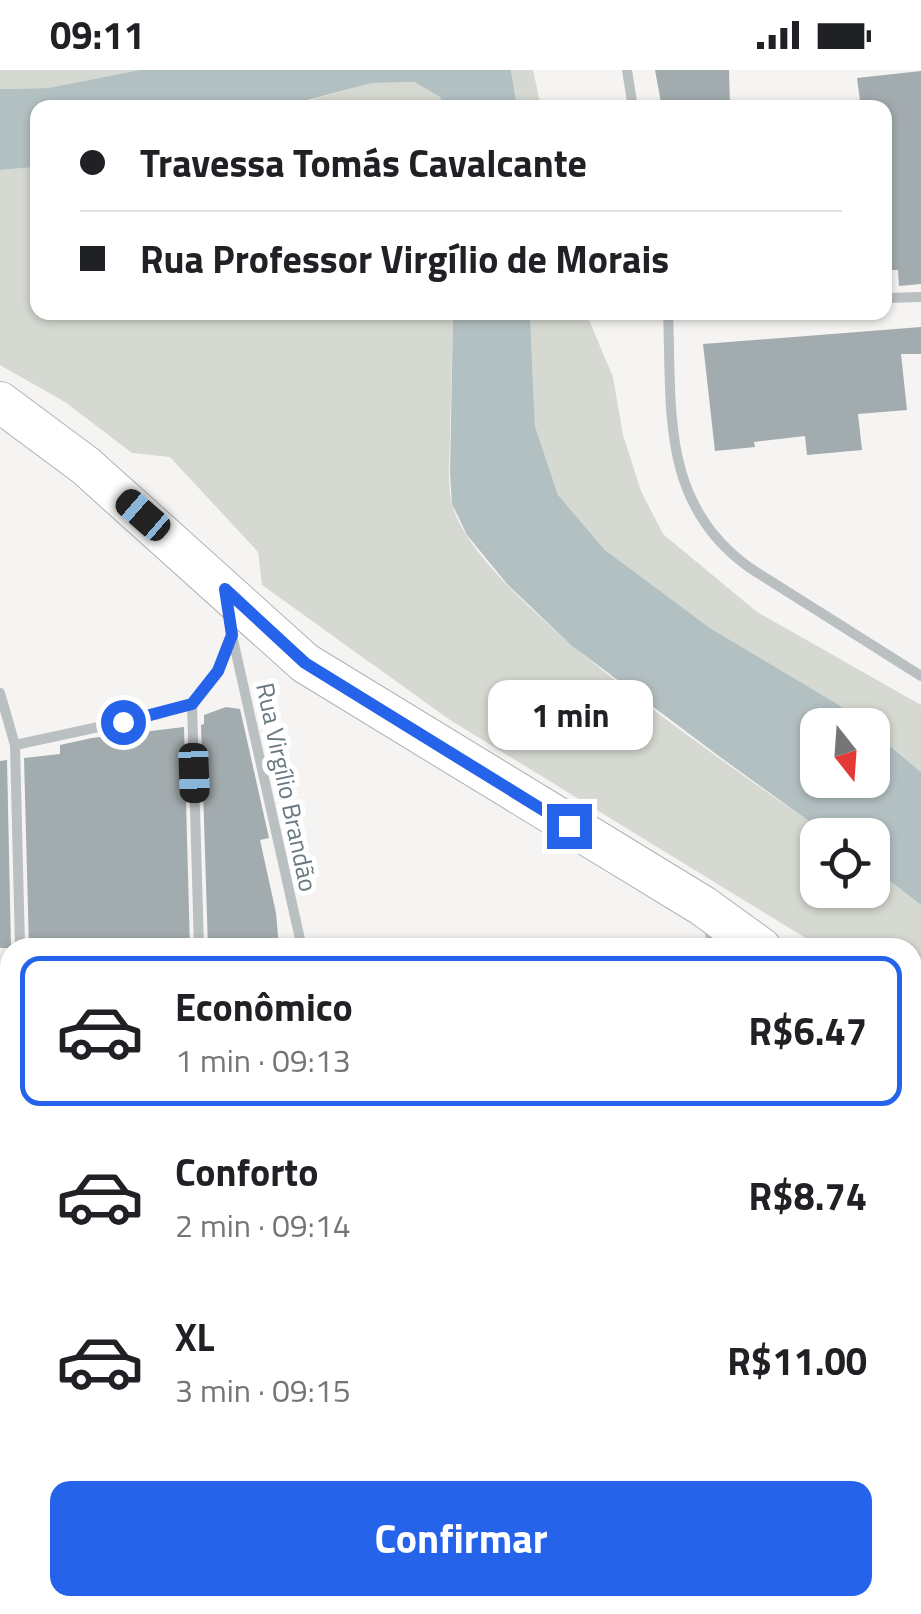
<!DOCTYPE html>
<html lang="pt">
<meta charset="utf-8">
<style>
:root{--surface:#fff;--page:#f2f2f2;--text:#202124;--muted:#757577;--line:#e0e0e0;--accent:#2563eb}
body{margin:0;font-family:"Titillium Web",sans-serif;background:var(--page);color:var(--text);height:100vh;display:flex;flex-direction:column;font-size:38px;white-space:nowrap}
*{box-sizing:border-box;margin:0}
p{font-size:32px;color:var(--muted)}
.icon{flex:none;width:55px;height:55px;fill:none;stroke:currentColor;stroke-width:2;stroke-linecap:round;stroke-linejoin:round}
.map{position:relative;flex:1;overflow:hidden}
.side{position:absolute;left:0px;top:868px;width:922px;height:678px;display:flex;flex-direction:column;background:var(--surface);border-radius:30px 30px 0 0;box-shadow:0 2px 8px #0004}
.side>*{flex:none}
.banner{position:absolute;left:30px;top:30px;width:862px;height:220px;border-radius:20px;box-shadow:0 2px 8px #0004;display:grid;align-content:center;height:220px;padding:0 50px;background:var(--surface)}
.needle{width:65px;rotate:163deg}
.controls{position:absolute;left:800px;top:638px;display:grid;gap:20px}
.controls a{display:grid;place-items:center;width:90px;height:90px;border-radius:20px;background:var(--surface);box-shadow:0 2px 8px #0004;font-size:50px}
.end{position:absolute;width:45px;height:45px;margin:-22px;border:12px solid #2563eb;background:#fff;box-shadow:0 0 0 5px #fff}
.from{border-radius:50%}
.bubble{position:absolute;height:70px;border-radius:20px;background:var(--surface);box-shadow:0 2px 8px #0004;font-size:32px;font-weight:700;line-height:70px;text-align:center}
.car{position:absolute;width:30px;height:60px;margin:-30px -15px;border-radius:12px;box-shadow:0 0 8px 2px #0007;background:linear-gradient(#222 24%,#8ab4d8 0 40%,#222 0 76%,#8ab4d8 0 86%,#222 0)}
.banner b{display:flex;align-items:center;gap:35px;height:95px;font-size:38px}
.banner b+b{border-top:2px solid var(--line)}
.banner i{width:25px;height:25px;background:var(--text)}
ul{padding:18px 0 0;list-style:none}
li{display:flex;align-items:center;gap:30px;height:150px;margin:0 20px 15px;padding:0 30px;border:5px solid transparent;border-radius:20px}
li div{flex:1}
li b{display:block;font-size:38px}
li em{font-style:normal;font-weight:700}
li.on{border-color:var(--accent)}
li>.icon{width:90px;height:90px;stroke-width:1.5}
.primary-button{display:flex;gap:20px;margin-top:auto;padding:20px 50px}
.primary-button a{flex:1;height:115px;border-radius:20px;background:var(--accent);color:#fff;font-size:40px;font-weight:700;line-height:115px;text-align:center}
.status{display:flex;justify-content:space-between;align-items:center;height:70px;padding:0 50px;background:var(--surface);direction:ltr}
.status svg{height:28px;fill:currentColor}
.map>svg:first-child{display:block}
.green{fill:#d5d9d1}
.water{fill:#b3c0c2}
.building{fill:#a2abae}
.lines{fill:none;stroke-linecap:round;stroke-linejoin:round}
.secondary-casing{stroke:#acb3b6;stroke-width:42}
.minor{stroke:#babfc1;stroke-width:10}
.secondary{stroke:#fff;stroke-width:40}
.route{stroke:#2563eb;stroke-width:12}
.labels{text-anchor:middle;stroke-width:10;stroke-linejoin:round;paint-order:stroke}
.street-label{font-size:25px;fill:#67787f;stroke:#fff}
</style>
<div class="status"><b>09:11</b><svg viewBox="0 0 49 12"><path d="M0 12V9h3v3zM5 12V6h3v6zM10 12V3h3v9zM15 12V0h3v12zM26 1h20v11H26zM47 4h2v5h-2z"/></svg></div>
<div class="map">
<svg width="921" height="1544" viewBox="0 0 921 1544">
<rect width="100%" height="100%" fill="#f5f4f2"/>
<g class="green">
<path d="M0,0H139L48,18L0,19Z"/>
<path d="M511,0H533L541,37H517Z"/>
<path d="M414,12L440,27L445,37L281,38L372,13Z"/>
<path d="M37,97L38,242L453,243C452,283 451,324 450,365C450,386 447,413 452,434C476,528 743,704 828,765H818V820H872L873,798L921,835V998L913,985L912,878L814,877L804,867L450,650L262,515L258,482L170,387L132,383L65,332L0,295V100Z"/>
<path d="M530,243H586L613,307L623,365L641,421L663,464L757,542L921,635V702L873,662L872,655H864L839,635L710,558L605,480L558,425L535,356Z"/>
</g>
<g class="water">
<path d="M139,0H511L517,37H445L440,27L414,12L372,13L281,37L38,38L37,97L0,100V19L48,18Z"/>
<path d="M453,243H530L535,356L558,425L605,480L710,558L839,635L864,655H818V710H872L873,662L921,702V835L873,798L872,765H828L720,687L571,575L507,514L467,465L452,434L450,404Z"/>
</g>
<g class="building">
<path d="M655,0H729L730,38H662Z"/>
<path d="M921,1V214L899,216L898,200H885V38H861L857,8Z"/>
<path d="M921,257V284H901L907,340L858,344L862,380L807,385L805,366L754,372L755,377L715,381L703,274Z"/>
<path d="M226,637L240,639L269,768L260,770L276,843L279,878H208L201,655L204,654V645Z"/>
<path d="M184,657L190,878H29L24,688L60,684V675L92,668Z"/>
<path d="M7,690L11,878H0V691Z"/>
</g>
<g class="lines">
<defs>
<g id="secondary">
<path d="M0,332L86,396L305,593L703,836L761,878"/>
<path d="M912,1059L921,1080"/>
</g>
</defs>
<use href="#secondary" class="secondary-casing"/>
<g class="minor">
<path d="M627,0L633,38"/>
<path d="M885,228L921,227"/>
<path d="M668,242C672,341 660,434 750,498L921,606"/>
<path d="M232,565L302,878"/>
<path d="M0,623L15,675L20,878"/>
<path d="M192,633L199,878"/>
<path d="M15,675L159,644L192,633L218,601L232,565L228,539"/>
<path d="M708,854L713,878"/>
<path d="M0,1070L10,1069"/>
<path d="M0,1199L10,1299"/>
<path d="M34,1535V1544"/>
<path d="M233,1535L234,1544"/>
<path d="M405,1535L406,1544"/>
<path d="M776,1535L777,1544"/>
</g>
<use href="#secondary" class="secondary"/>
</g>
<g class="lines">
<path class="route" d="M123,652L192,634L218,601L232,565L225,519L305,593L569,756"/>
</g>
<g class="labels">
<g class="street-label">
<text transform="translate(287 717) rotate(78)" y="9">Rua Virgílio Brandão</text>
</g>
</g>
</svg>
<div class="controls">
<a><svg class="needle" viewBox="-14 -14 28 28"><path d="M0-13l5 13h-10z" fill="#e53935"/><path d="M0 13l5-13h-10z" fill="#757577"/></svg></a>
<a><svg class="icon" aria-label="locate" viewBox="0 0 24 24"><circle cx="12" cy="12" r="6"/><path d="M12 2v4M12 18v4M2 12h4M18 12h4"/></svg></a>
</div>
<i class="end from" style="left:123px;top:652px"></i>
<i class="end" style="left:569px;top:756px"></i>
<div class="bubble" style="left:488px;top:610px;width:165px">1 min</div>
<i class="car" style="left:143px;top:445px;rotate:311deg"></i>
<i class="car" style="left:194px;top:703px;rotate:178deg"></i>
<div class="banner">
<b><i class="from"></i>Travessa Tomás Cavalcante</b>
<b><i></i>Rua Professor Virgílio de Morais</b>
</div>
<section class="side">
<ul>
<li class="on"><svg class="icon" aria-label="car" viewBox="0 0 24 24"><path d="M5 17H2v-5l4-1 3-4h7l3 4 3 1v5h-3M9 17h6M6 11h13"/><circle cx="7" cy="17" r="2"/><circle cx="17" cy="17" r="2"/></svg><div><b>Econômico</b><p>1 min · 09:13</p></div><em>R$6.47</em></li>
<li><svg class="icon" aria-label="car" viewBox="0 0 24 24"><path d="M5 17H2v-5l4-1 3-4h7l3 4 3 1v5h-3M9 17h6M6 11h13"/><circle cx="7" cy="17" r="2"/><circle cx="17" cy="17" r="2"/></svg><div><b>Conforto</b><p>2 min · 09:14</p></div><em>R$8.74</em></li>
<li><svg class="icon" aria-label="car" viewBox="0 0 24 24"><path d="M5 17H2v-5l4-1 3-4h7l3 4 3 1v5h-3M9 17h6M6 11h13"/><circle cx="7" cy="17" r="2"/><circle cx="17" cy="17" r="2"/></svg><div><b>XL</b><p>3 min · 09:15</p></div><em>R$11.00</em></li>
</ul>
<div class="primary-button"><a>Confirmar</a></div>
</section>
</div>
